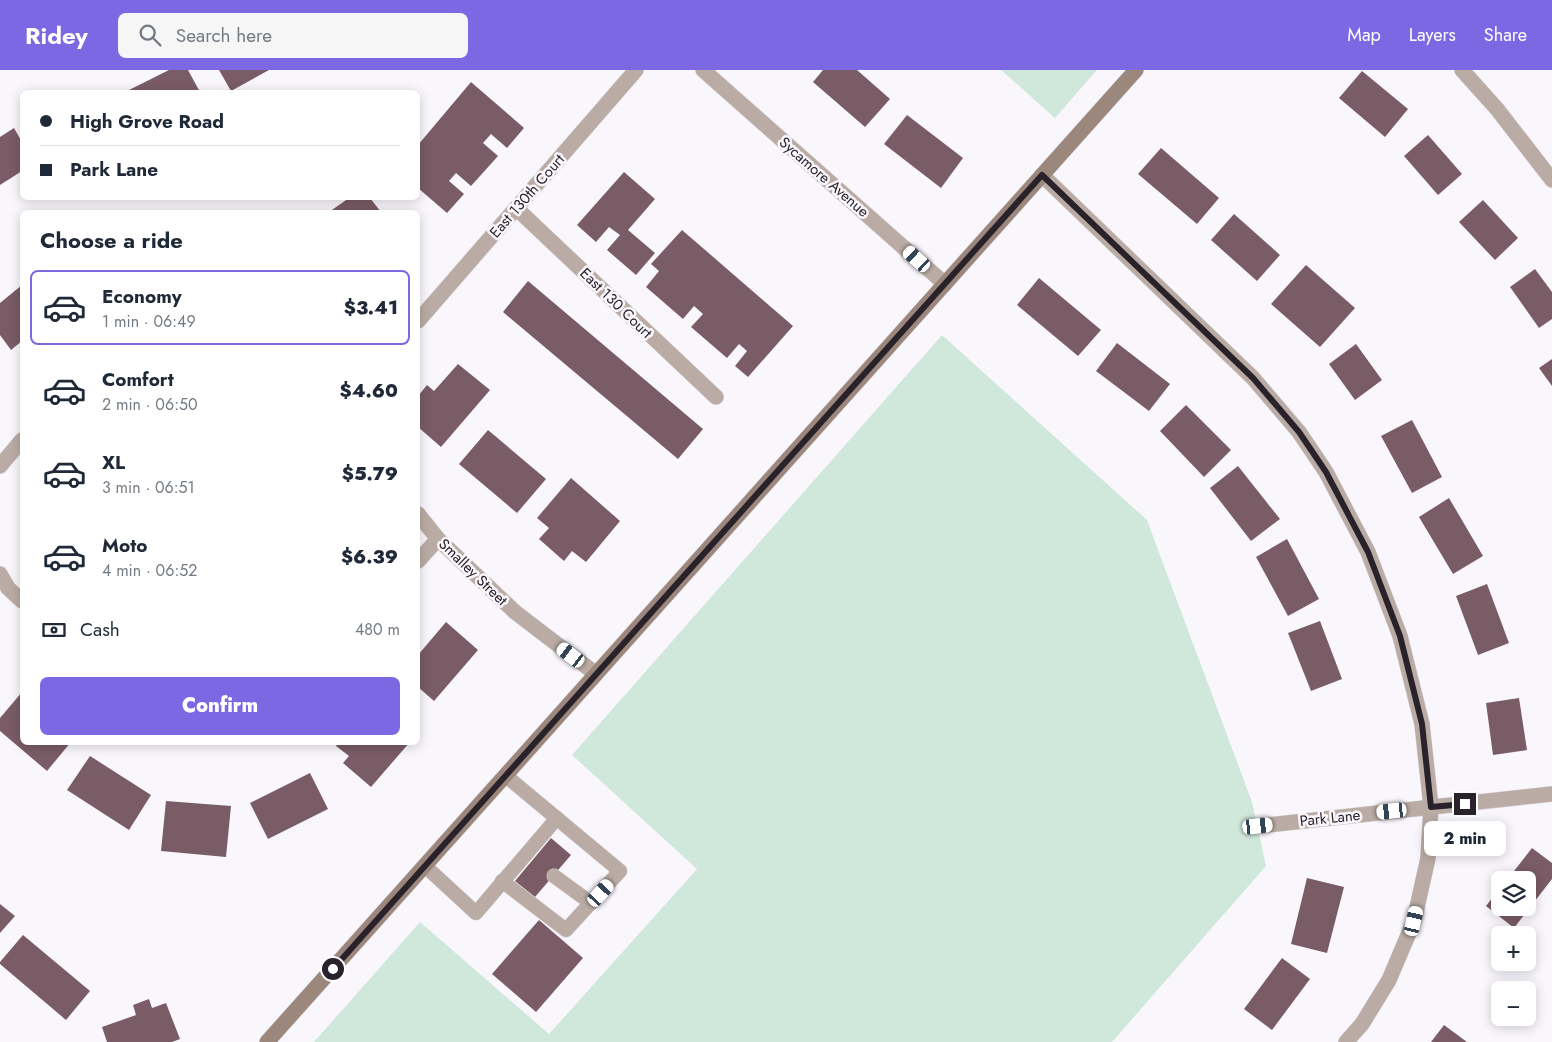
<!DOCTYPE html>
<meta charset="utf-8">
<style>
:root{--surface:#fff;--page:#f6f6f7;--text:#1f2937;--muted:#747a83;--line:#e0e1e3;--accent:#7d68e4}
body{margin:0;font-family:Jost,sans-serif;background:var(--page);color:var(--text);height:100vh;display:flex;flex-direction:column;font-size:19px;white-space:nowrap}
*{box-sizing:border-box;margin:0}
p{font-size:16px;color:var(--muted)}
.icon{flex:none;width:28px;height:28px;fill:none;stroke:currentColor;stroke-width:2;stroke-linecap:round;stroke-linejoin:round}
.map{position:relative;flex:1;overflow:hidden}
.panel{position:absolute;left:20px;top:140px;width:400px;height:535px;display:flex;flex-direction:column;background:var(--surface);border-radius:8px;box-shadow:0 2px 12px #0003}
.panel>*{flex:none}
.hud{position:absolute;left:20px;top:20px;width:400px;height:110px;border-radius:8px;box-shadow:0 2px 12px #0003;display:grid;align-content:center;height:110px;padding:0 20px;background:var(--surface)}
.fabs{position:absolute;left:1491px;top:801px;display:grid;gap:10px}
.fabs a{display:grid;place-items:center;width:45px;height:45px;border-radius:8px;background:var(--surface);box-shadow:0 2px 12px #0003;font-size:25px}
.end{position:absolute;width:22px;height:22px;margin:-11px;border:6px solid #29222b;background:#fff;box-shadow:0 0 0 2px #fff}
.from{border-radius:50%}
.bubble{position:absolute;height:35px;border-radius:8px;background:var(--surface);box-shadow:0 2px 12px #0003;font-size:16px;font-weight:800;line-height:35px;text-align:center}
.car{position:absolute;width:15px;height:30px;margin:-15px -8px;border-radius:6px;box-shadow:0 0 4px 1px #0007;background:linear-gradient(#fff 24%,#345 0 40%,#fff 0 76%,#345 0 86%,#fff 0)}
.hud b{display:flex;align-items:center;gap:18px;height:48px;font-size:19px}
.hud b+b{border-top:1px solid var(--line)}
.hud i{width:12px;height:12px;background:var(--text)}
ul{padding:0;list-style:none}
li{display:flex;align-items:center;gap:15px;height:75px;margin:0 10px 8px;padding:0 10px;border:2px solid transparent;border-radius:8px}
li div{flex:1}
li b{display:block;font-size:19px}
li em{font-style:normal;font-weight:800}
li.selected{border-color:var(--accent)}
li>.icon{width:45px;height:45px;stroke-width:1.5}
h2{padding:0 20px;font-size:22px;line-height:60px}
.pay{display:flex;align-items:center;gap:12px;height:55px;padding:0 20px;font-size:19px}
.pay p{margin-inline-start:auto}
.action{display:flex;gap:10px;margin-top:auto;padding:10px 20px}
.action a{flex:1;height:58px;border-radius:8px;background:var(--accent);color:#fff;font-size:20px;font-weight:800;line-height:58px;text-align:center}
header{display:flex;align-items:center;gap:30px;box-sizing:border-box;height:70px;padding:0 25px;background:var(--accent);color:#fff}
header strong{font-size:24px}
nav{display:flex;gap:28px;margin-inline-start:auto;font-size:18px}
.search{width:350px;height:45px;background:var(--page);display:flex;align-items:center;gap:12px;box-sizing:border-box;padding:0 18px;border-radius:8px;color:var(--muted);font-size:19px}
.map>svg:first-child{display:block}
.green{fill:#d0e8dc}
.building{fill:#7a5c66}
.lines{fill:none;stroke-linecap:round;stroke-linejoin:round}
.service-casing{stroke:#d4d1d6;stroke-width:15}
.minor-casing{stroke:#d4d1d6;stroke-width:16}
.secondary-casing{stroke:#d4d1d6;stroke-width:16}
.service{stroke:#baaca4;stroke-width:14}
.minor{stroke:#baaca4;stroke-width:15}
.secondary{stroke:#9b877c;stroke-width:15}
.route{stroke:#29222b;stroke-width:6}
.labels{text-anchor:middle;stroke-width:5;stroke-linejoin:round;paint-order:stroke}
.street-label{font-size:15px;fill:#29222b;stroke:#faf7fc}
</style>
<header>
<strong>Ridey</strong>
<div class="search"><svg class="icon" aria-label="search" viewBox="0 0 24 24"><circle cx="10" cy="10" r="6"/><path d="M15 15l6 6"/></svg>Search here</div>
<nav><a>Map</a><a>Layers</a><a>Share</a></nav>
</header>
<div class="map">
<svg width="1552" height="972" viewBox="0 0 1552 972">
<rect width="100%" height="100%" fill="#faf7fc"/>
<g class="green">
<path d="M1001,0H1097L1055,48Z"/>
<path d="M942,265L1147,450L1252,732L1266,796L1112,972H314L420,852L549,964L697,799L572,685Z"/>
</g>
<g class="building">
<path d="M169,0H188L200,22H125Z"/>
<path d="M219,0H269L231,21Z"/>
<path d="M823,0H857L890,29L865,57L813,12Z"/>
<path d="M1362,1L1408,39L1385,67L1339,28Z"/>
<path d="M471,12L524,58L507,78L491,64L483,73L498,86L471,116L456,103L449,111L464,124L447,143L418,118V75Z"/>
<path d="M907,45L963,88L941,118L884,74Z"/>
<path d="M14,58L22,72V101L0,115V67Z"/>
<path d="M1428,65L1462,104L1438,125L1404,86Z"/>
<path d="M1161,78L1219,128L1197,154L1138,104Z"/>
<path d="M624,102L655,129L628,160L655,183L636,205L607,180L620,165L609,157L596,172L577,155Z"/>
<path d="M349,128H370L381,142H329Z"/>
<path d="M1483,130L1518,168L1495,190L1459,152Z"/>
<path d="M1234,144L1280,185L1257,211L1211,170Z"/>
<path d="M682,160L793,256L748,307L735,296L747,281L739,274L727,288L691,257L703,244L694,236L683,249L646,217L659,201L651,194Z"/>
<path d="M1306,195L1355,238L1320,277L1271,234Z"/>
<path d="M1535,199L1552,222V249L1539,258L1510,217Z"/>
<path d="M1039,208L1101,260L1078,286L1017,235Z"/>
<path d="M528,211L703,359L678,389L503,242Z"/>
<path d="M22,215V271L11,280L0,265V233Z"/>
<path d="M1117,273L1170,314L1149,341L1096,301Z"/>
<path d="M1356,274L1382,310L1355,330L1329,294Z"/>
<path d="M1552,289V316L1539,298Z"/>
<path d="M458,294L490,320L441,377L418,357V326L427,315L434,321Z"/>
<path d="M1186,335L1231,380L1204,407L1160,361Z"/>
<path d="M1412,350L1442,407L1412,423L1381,366Z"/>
<path d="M488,360L546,409L517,443L459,394Z"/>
<path d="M1238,396L1280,449L1251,471L1210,418Z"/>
<path d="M571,408L620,451L586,492L572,481L564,491L539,469L549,458L537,448Z"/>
<path d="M1449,428L1483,486L1453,504L1419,447Z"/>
<path d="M1287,469L1319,529L1288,546L1256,487Z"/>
<path d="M1487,514L1509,573L1478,585L1456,526Z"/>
<path d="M1320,551L1342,609L1311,621L1288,563Z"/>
<path d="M446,552L478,580L434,631L418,617V585Z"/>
<path d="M22,622V672H71L47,701L0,661V648Z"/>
<path d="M1519,628L1527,680L1493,685L1486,633Z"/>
<path d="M339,672H410L371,717L343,693L349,686L336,676Z"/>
<path d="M90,686L151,725L129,760L67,720Z"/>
<path d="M310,703L328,739L268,769L250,733Z"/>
<path d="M166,731L231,736L226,787L161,781Z"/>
<path d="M551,768L571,785L535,827L515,811Z"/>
<path d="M1532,778L1552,793V809L1514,858L1486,836L1500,818V838H1528V810H1507Z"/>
<path d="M1307,808L1344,817L1327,883L1291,874Z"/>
<path d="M0,834L15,846L0,863Z"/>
<path d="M539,850L583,888L536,942L492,904Z"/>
<path d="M23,865L90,921L66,950L0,894V892Z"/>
<path d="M1282,888L1310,909L1272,960L1244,939Z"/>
<path d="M149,929L152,938L166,933L180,969L172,972H107L102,957L136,945L133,935Z"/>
<path d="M1444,955L1467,972H1431Z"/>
</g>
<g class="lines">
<defs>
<g id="service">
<path d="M425,796L476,843L557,748"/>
<path d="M554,806L591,833"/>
<path d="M502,811L566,860L620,801L506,706"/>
</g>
<g id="minor">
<path d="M703,0L945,214"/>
<path d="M1462,0L1497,39L1552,110"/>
<path d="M1042,105L1253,308L1299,362L1326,402L1368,482L1400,566L1422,654L1431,737L1428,788L1414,851L1389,910L1362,954L1346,972"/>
<path d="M516,138L716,327"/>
<path d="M418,251L636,0"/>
<path d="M0,396L22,370"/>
<path d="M418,444L438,469L515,542L596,604"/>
<path d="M418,491L438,469"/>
<path d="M0,504L8,518L22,531"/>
<path d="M1258,756L1552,724"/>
</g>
<path id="secondary" d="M267,972L1136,0"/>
</defs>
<use href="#service" class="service-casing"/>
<use href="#minor" class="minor-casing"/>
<use href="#secondary" class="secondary-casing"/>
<use href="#service" class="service"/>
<use href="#minor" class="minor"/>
<use href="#secondary" class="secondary"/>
</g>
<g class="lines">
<path class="route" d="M333,899L1042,105L1253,308L1299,362L1326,402L1368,482L1400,566L1422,654L1431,737L1465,734"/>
</g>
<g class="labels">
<g class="street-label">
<text transform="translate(824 107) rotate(41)" y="5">Sycamore Avenue</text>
<text transform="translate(527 126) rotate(-49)" y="5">East 130th Court</text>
<text transform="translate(616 233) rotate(44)" y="5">East 130 Court</text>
<text transform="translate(473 502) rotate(44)" y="5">Smalley Street</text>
<text transform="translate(1330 748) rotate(-6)" y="5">Park Lane</text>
</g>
</g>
</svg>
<div class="fabs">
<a><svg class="icon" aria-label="layers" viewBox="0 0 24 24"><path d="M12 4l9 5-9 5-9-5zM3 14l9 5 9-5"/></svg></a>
<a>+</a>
<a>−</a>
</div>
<i class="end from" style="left:333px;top:899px"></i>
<i class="end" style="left:1465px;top:734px"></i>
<div class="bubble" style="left:1424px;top:751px;width:82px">2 min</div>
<i class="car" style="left:917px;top:189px;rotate:312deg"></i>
<i class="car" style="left:571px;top:585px;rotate:307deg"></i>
<i class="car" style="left:1392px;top:741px;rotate:264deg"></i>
<i class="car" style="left:1258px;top:756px;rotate:84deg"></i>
<i class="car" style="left:601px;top:823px;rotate:42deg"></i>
<i class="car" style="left:1414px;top:851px;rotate:13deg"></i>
<div class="hud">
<b><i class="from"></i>High Grove Road</b>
<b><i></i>Park Lane</b>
</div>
<section class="panel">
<h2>Choose a ride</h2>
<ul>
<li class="selected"><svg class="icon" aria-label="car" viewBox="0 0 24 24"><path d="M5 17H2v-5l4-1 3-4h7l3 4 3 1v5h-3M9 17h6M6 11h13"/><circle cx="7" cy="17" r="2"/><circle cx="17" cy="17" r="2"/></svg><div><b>Economy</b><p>1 min · 06:49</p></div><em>$3.41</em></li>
<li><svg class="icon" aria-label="car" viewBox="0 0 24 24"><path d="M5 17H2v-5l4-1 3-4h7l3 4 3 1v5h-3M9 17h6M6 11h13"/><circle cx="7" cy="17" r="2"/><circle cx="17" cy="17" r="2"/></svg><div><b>Comfort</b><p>2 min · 06:50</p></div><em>$4.60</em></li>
<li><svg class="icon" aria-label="car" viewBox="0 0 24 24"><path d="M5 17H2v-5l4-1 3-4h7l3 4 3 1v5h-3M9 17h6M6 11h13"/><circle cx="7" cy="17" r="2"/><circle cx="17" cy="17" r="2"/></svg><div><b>XL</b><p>3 min · 06:51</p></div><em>$5.79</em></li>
<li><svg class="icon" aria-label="car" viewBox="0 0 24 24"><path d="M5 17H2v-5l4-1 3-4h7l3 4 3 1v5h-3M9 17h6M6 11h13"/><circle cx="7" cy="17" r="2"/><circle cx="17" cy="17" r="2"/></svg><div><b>Moto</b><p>4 min · 06:52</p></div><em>$6.39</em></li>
</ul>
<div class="pay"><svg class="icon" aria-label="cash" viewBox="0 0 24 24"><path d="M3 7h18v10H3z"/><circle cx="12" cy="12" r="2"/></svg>Cash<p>480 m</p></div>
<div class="action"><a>Confirm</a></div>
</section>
</div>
